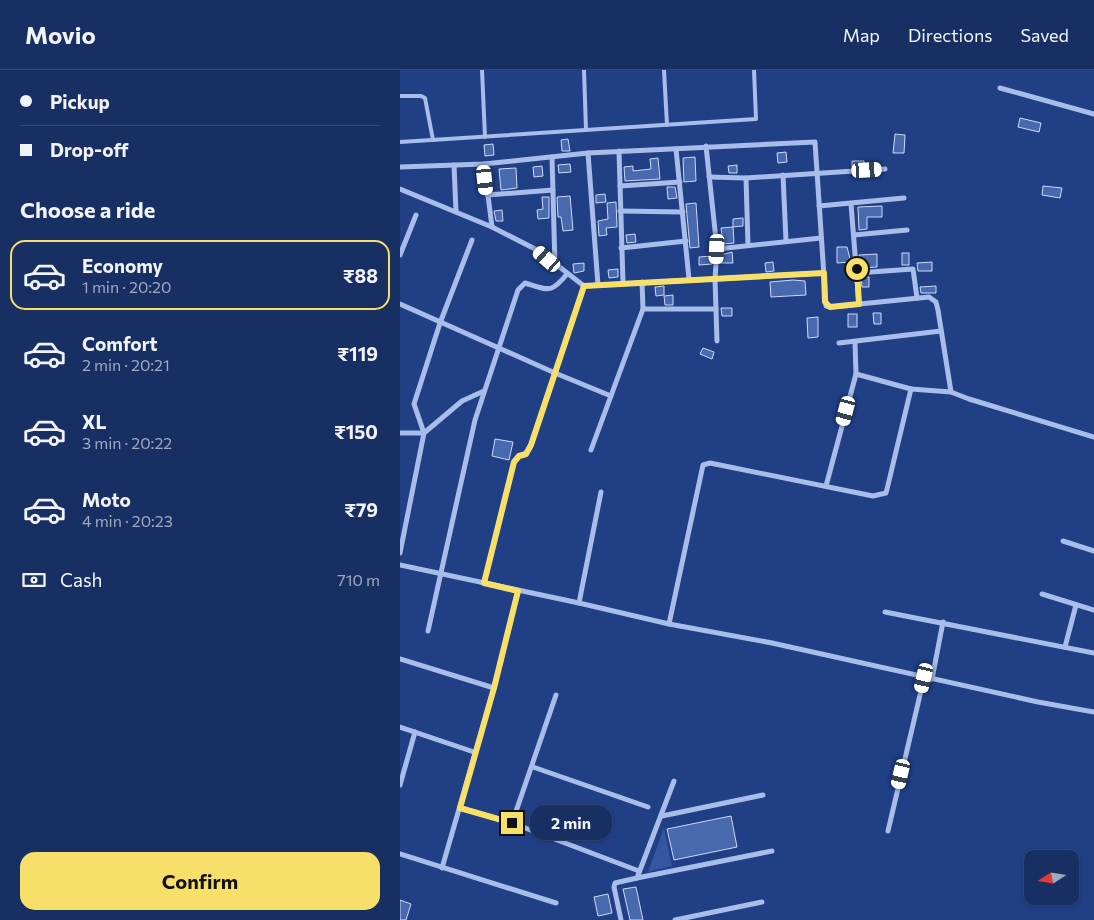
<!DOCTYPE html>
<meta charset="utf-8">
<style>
:root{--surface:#182f64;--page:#253b6d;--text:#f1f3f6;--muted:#9fa9bf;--line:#364a78;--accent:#f7e069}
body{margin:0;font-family:Commissioner,sans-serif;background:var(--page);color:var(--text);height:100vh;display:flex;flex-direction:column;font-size:19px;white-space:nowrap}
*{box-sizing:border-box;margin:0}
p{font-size:16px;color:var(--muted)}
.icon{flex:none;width:28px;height:28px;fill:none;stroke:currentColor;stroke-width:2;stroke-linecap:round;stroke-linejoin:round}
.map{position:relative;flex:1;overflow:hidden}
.side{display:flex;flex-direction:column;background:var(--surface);width:400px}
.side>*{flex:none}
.banner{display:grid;align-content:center;height:110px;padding:0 20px;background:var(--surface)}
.needle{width:32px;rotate:258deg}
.buttons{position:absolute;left:624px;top:780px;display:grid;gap:10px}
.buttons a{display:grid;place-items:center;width:55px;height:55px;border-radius:10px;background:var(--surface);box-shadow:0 1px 4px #0004,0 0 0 1px var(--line);font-size:25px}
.end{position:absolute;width:22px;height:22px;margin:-11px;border:6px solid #f7e069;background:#111;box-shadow:0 0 0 2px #111}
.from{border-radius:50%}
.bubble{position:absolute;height:35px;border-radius:15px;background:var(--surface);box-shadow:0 1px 4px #0004,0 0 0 1px var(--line);font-size:16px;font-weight:700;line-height:35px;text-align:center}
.car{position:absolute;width:15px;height:30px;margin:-15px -8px;border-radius:6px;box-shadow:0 0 4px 1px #0007;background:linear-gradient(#fff 24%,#345 0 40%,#fff 0 76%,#345 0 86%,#fff 0)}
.banner b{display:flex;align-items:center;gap:18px;height:48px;font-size:19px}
.banner b+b{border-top:1px solid var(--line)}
.banner i{width:12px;height:12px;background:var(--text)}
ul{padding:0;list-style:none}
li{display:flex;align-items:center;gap:15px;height:70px;margin:0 10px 8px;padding:0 10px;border:2px solid transparent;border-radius:15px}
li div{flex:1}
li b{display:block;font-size:19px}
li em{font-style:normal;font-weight:700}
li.active{border-color:var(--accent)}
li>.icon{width:45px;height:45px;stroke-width:1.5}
h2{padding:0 20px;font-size:22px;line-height:60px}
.pay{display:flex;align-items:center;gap:12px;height:55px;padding:0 20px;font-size:19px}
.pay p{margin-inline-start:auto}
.action{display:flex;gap:10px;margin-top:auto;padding:10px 20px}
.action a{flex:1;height:58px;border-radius:15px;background:var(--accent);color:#111;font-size:20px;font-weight:700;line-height:58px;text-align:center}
header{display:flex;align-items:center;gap:30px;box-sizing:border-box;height:70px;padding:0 25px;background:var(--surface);border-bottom:1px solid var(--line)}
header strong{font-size:24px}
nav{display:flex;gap:28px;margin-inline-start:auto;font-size:18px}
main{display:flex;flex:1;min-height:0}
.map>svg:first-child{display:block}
.green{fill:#3457a2}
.building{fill:#4869ad;stroke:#cddaf7}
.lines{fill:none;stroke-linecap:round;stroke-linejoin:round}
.lane{stroke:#a8bde9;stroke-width:4}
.street{stroke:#a8bde9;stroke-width:5}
.route{stroke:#f7e069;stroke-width:6}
</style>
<header>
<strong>Movio</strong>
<nav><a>Map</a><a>Directions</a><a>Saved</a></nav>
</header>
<main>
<section class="side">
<div class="banner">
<b><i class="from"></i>Pickup</b>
<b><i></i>Drop-off</b>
</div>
<h2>Choose a ride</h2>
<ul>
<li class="active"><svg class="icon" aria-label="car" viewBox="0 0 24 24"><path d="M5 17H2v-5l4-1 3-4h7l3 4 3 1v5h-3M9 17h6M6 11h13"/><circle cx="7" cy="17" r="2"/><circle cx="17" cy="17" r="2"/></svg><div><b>Economy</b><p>1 min · 20:20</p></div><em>₹88</em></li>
<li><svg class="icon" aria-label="car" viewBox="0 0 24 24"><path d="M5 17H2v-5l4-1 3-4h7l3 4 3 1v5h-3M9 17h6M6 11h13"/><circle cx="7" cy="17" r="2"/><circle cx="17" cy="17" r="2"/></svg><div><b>Comfort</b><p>2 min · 20:21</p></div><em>₹119</em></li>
<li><svg class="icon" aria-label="car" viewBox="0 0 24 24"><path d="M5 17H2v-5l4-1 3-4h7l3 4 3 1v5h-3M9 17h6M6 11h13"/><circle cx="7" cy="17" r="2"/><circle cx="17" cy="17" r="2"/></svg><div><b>XL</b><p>3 min · 20:22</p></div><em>₹150</em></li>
<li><svg class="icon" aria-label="car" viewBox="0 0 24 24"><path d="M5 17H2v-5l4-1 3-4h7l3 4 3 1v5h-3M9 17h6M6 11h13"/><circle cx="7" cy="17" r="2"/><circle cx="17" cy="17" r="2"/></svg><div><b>Moto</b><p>4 min · 20:23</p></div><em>₹79</em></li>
</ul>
<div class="pay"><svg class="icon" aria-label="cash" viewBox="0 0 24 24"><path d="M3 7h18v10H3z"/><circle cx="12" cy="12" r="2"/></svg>Cash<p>710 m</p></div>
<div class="action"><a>Confirm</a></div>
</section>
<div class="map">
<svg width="694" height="850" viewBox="0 0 694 850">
<rect width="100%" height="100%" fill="#203f85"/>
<path class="green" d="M264,758L272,796L248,802Z"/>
<g class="building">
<path d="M620,48L641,53L639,62L618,57Z"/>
<path d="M495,64L505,65L504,83H493Z"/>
<path d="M168,69L170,81H162L161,70Z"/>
<path d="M93,74L94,85L85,86L84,75Z"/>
<path d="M386,82L387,92L378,93L377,83Z"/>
<path d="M295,87L296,111L284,112L283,88Z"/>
<path d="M258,88L260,109L225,111L224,97L233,96V101L251,99L250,89Z"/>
<path d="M452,91H464V96L452,97Z"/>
<path d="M170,94L171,102L159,103L158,95Z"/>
<path d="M337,95V103H329L328,96Z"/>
<path d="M142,96L143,106L134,107L133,97Z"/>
<path d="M116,98L117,118L101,120L99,99Z"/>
<path d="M643,116L662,118L660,128L642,125Z"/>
<path d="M267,117H275L277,128L268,129Z"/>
<path d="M205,124L206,132L196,133V125Z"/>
<path d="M170,126L173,160L163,161L161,147H158L157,127Z"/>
<path d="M142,127H149V148L138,149L137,140L143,139Z"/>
<path d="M216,132L217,157L206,158L207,165L199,166L198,151L208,149L207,133Z"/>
<path d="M296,133L299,177L290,178L286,134Z"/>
<path d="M482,136V147H467V159L459,160L458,137Z"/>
<path d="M102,140L103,151H96L94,141Z"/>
<path d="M343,148V156L333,157V149Z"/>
<path d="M333,157L334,173L323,174L321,158Z"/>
<path d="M235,164L236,172L227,173L226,165Z"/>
<path d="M437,177H447L451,192L437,193Z"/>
<path d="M332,182L333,193H320L321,185Z"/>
<rect x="502" y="183" width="7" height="12"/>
<path d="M477,184V197L461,198L459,185Z"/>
<path d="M312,186V194L299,195V187Z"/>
<path d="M373,192L374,201L366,202L365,193Z"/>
<path d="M532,192V201H518L517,193Z"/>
<path d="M184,193V201L174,203L173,194Z"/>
<path d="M218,199V207L209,208L208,200Z"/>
<path d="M461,207H469V217H462Z"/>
<path d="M393,210L405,211L406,225L371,227L370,212Z"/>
<path d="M264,216V225L256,226L255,217Z"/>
<path d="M536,216V223H521L520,217Z"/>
<path d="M273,225V235H265L264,226Z"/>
<path d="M321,238H332V246H322Z"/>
<path d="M473,243H481V254H474Z"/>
<rect x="448" y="244" width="9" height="13"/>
<path d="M418,247V267L408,268L407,248Z"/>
<path d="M303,278L314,282L312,289L300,284Z"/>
<path d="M95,369L113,372L109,390L92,386Z"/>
<path d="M331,746L337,777L274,790L267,759Z"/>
<path d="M236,817L240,836L243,850H230L223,819Z"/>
<path d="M208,824L212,843L198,846L194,827Z"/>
<path d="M0,830L11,834L6,850H0Z"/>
</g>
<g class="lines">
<g class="lane">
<path d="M82,0L85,67"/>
<path d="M184,0L186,60"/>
<path d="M264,0L267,55"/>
<path d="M0,26H21L25,28L33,70"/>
<path d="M0,72L356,49L354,0"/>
</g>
<g class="street">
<path d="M600,18L694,44"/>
<path d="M306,76L317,179L315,209L317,271"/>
<path d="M276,79L289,209"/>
<path d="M219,81L223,213"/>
<path d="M188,83L198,215"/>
<path d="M152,87L155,196"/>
<path d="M84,94L92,157"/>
<path d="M54,95L56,142"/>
<path d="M0,97L84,94L188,83L415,72L426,236L430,237L529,227L536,232L538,240L551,322"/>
<path d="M383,105L386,171"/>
<path d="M309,107L346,108L485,99"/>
<path d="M346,108L348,175"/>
<path d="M220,116L280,112"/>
<path d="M0,119L92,157L139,181L184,216L424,203"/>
<path d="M87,125L153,120"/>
<path d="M451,134L459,234"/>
<path d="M419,136L504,128"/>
<path d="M220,141L283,142"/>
<path d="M454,165L507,160"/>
<path d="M221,178L286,171"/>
<path d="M317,179L421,168"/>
<path d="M0,185L16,145"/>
<path d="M457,203L513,199L517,228"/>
<path d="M0,234L155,303L184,216"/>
<path d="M243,239H316"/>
<path d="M439,273L541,261"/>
<path d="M456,304L511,319"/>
<path d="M0,363H24L62,331L84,321"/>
<path d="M191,380L243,239L242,212"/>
<path d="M426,416L456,304L455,272"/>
<path d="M663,471L694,481"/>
<path d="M0,483L24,363L14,334L40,253L72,170"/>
<path d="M0,495L179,533L269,554L372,573L638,632L694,642"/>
<path d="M84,513L114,392L119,386L126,384L131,375L155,303L211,326"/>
<path d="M642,524L694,540"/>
<path d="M179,533L201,422"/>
<path d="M485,542L694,583"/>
<path d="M269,554L303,395L310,393L473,426L486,423L488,415L511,319L551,322L569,329L694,367"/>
<path d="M28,561L75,350L118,220L125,213C148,220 151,224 167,204"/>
<path d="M665,577L676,535"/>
<path d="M0,589L94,618"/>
<path d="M532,609L543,552"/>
<path d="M0,657L74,682"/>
<path d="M133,697L248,737"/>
<path d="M0,715L15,662"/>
<path d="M60,738L112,753L239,801"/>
<path d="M262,746L363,725"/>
<path d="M112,753L156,625"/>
<path d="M488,761L524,608"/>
<path d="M0,784L156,833"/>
<path d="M42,798L94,618L118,521"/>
<path d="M237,808L372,781"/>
<path d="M221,850L214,817L215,813L237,808L274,711"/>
<path d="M275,850L362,832"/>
</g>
</g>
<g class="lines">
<path class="route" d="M112,753L60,738L94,618L118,521L84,513L114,392L119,386L126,384L131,375L184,216L424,203L425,232L430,237L459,234L457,199"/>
</g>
</svg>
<div class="buttons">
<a><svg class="needle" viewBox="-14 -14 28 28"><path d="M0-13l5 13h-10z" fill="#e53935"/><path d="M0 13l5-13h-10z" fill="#9fa9bf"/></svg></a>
</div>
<i class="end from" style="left:457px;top:199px"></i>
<i class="end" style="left:112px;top:753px"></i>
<div class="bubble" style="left:130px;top:735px;width:82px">2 min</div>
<i class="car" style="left:467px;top:100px;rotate:87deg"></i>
<i class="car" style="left:85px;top:110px;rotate:174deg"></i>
<i class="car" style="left:317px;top:179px;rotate:183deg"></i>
<i class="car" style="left:147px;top:189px;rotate:311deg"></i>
<i class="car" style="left:446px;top:341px;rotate:195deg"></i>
<i class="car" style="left:524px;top:608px;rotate:193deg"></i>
<i class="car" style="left:501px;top:704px;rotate:193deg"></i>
</div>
</main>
